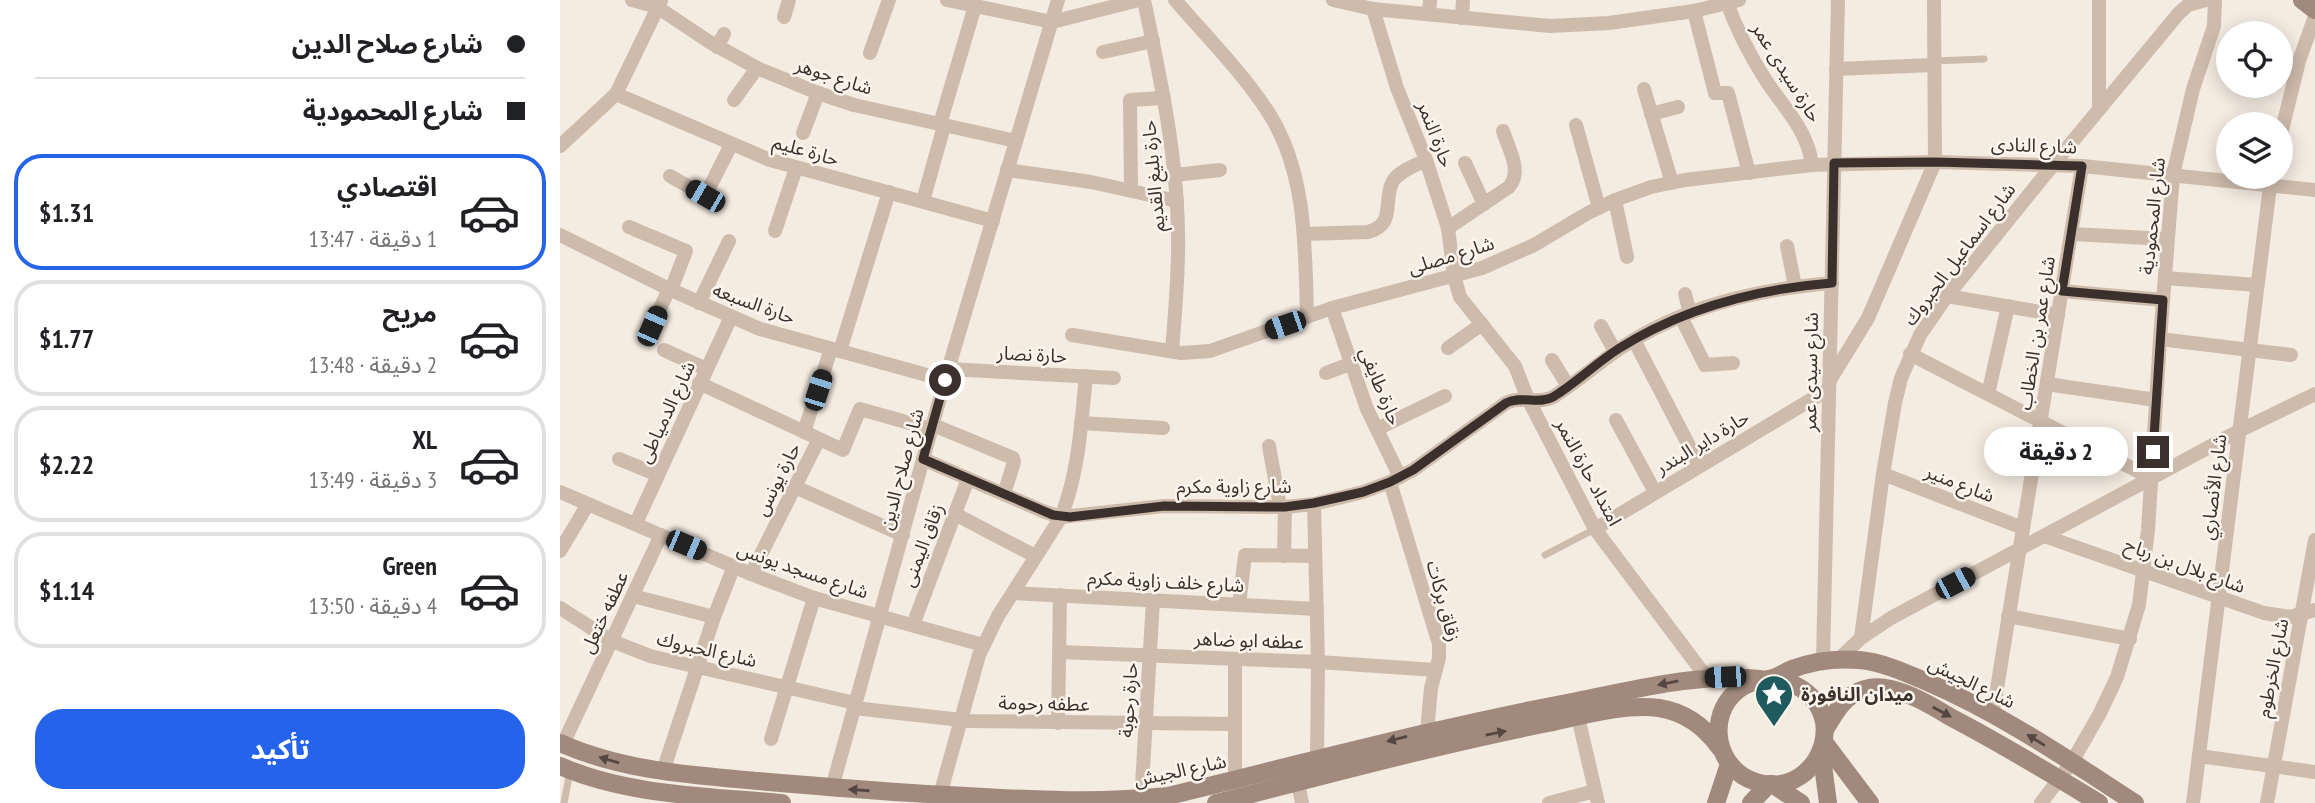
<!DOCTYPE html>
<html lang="ar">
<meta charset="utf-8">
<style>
:root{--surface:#fff;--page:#f2f2f2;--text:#202124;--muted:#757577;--line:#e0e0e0;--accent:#2563eb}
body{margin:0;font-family:"PT Sans Narrow","Noto Sans Arabic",sans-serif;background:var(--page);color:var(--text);direction:rtl;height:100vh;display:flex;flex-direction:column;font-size:26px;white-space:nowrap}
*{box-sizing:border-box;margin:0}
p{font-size:23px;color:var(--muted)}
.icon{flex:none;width:38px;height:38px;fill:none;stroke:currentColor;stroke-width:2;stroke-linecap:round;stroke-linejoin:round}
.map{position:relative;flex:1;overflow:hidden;direction:ltr}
.details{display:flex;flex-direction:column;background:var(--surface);width:560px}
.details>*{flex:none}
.top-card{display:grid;align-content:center;height:154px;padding:0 35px;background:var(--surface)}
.buttons{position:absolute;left:1656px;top:21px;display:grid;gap:14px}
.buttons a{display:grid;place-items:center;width:77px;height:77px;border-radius:50%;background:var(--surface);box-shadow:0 4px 18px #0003;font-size:35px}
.end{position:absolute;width:32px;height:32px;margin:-16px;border:9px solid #3b302b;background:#fff;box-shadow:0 0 0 4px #fff}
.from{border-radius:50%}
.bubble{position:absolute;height:49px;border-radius:24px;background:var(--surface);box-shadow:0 4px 18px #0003;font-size:23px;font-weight:700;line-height:49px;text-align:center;direction:rtl}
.car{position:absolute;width:21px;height:42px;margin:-21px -10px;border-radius:9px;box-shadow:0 0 5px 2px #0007;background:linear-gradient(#222 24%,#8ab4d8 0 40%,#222 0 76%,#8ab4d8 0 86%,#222 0)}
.top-card b{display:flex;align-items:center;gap:24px;height:66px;font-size:26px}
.top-card b+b{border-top:2px solid var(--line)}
.top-card i{width:18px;height:18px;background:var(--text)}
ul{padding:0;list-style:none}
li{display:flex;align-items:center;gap:21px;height:116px;margin:0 14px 10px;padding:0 21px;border:4px solid var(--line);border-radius:28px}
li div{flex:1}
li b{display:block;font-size:26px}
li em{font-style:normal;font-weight:700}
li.selected{border-color:var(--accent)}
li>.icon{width:63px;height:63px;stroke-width:1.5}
.primary-button{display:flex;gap:14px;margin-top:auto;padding:14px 35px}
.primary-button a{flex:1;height:80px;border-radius:28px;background:var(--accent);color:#fff;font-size:28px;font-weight:700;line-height:80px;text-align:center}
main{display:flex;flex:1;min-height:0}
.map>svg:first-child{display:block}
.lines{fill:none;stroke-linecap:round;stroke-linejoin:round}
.lane{stroke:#cdbbac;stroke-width:7}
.street{stroke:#cdbbac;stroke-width:14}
.secondary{stroke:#a18a7d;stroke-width:18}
.oneway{fill:#544640}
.route{stroke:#3b302b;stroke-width:9}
.labels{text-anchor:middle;stroke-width:5;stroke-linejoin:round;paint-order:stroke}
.street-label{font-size:19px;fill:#3b302b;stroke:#fbf5ee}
.poi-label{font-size:19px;font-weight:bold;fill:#3b302b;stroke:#fbf5ee;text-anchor:start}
</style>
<main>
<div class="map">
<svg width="1755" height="803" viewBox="0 0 1755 803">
<rect width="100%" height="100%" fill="#f4ebe1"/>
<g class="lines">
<g class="lane">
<path d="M1374,61L1424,59"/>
<path d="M985,555L1035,529"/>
<path d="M4,803L10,771"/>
</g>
<g class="street">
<path d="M72,0L97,7L148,41L197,68L258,93L294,105L456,141"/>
<path d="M387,0L492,22L579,0"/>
<path d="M584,0C600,77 617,154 618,233C619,273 615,312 612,351"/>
<path d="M615,0C647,37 684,74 710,115C747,175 745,249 747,317"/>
<path d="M773,0L813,9L990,26L1049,23L1134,11L1179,0"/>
<path d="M1166,0C1176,28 1189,54 1205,79C1223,107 1248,130 1252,165"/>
<path d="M1539,0V108"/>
<path d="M813,9L837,88L866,160L888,228L894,276L900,297L955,366L968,399L1035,529L1147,678"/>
<path d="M1134,11L1155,93H1168L1189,173"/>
<path d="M869,14L870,0"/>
<path d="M224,17L229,0"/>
<path d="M902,18L903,0"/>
<path d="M157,47L164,34"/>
<path d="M543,52L593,41"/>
<path d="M310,53L329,0"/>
<path d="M1276,69L1374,65"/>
<path d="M1084,89L1112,183"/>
<path d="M56,94L210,160L433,221"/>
<path d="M174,100L197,68"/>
<path d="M1091,114L1118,107"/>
<path d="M380,124L415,6"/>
<path d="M1016,125L1039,208"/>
<path d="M243,133L258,93"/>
<path d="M1720,138L1739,61L1755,16"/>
<path d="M0,146L56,94L101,1"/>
<path d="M905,163L924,204"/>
<path d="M447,170L531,182L617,201"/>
<path d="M615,175L660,170"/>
<path d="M110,176L145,196L171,145"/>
<path d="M571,190L570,100L604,98"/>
<path d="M1055,200L1067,257"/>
<path d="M363,201L384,126"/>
<path d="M69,227L126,251L111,290"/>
<path d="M888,228L949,187C963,171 948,148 943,131"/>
<path d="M215,231L236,168"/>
<path d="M745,234L808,232C837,224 822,201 833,181C839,171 856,165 866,160"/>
<path d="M1511,234L1608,239"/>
<path d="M0,235L109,289L200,329L385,380"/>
<path d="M1227,246L1235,286"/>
<path d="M1605,278L1697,285"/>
<path d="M1502,291L1603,300"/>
<path d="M1125,294L1130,313"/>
<path d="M1387,296L1498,315"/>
<path d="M139,303L169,241"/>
<path d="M772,308L807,409L840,477"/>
<path d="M1121,317L1145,365L1173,363"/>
<path d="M92,326L109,289"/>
<path d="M1041,326L1055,351"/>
<path d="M512,335L621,353L650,351L772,308L922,268L974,245L1028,213L1055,200L1091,187L1125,180L1252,165L1375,162L1522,166L1755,190"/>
<path d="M1600,339L1731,355"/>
<path d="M1074,340L1139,465"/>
<path d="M888,348L922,324"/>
<path d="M104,350L146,369"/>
<path d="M280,351L329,192"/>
<path d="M1350,354L1591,478"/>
<path d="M992,360L1008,386"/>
<path d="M389,369L554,378"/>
<path d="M766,373L790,364"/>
<path d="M1270,380L1308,318L1375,162L1374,0"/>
<path d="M139,383L283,450L300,409L371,429"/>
<path d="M1487,384L1596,400"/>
<path d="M1428,394L1448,306"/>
<path d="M1056,420L1095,492"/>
<path d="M521,423L603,428"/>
<path d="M373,425L453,458L454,462L444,494"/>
<path d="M817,429L885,396"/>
<path d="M244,432L271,349"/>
<path d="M709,446L720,507"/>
<path d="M59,459L98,475"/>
<path d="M363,459L485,512L501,517L604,506L725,507L754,504L803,492L830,482L853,470L946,403C962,395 978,405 993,397C1020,381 1044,357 1072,341C1133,304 1201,289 1272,283"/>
<path d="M1323,474L1463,528"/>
<path d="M830,482L879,644V658L871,688L867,732"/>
<path d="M235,487L343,535"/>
<path d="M0,492L191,574L254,598L423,645"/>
<path d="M754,504L758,662L757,760"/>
<path d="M395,514L475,556"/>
<path d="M76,523L171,317"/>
<path d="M1035,529L1269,389"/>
<path d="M1484,536L1704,613L1730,617L1755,610"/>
<path d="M0,551L28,504"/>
<path d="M724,556L725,507"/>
<path d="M191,574L259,439"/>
<path d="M453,593L757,609"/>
<path d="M73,596L154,617"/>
<path d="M679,605L685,555L755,556"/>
<path d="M0,608L52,641L90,656L295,703"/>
<path d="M1448,616L1570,639"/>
<path d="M353,625L408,479"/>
<path d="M1301,638L1323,474L1335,403L1341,378L1360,335L1387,296L1493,165L1619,13L1628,5L1646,0"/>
<path d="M500,652L758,662L876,670"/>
<path d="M675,659V780"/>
<path d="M1279,659L1301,638L1331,618L1679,431L1755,394"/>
<path d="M1263,661L1278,0"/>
<path d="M294,708L410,721L674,724"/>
<path d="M1433,713L1522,166"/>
<path d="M1018,717L1038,803"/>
<path d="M498,723L500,595"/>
<path d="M211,739L254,598"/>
<path d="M3,744L101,535"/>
<path d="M1639,756L1755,772"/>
<path d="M103,771L154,617L174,566"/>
<path d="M738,783L742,803"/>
<path d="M272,788L385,380L498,0"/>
<path d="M380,795L419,655L438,616L501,517C519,472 521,424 526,376"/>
<path d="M581,802L593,600"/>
<path d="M989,803L1035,791"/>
<path d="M1481,803L1512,762L1540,713L1557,677L1579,605L1588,530L1600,339L1613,175L1633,89L1654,26L1655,0"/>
<path d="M1633,803L1711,178"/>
<path d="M1707,803L1755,540"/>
</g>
<g class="secondary">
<path d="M1742,0L1755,10"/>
<path d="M1214,678C1301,696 1263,802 1196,782C1156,770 1145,716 1178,690C1189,681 1200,681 1213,678C1219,676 1225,672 1232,669C1253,661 1276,658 1299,660C1322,662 1344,672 1365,681C1440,713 1507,759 1575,803"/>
<path d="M1265,730C1275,713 1284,695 1305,689C1314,686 1323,687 1331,689C1353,694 1375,708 1394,719C1444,745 1491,774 1539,803"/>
<path d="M1264,742L1310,803"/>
<path d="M0,743C63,771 131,775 198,781C267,787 336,793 406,796C473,800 542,803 608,796C744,763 879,727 1017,701C1078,689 1138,673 1200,679"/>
<path d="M1261,750L1268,803"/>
<path d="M0,766C69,796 148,796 222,803"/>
<path d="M1212,784L1241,803"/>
<path d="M656,803C767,775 877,745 988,723C1021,716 1066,703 1099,708C1125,712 1145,727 1160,748"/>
<path d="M1156,803L1169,764"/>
<path d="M1191,803L1209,784"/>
</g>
</g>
<defs><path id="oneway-solid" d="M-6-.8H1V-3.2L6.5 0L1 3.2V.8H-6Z" transform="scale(1.75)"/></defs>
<g class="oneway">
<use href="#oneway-solid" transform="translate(1108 683) rotate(169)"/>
<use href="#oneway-solid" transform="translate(1382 712) rotate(28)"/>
<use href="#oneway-solid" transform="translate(936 733) rotate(-11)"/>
<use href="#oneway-solid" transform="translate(837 739) rotate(166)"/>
<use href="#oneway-solid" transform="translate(1476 740) rotate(-148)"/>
<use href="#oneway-solid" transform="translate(49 760) rotate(-164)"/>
<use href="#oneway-solid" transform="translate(299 790) rotate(-176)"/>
</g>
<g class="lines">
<path class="route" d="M385,380L363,459L493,515L510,517L604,506L725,507L754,503L803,492L830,482L853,470L946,403C962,395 978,405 993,397C1016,383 1035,364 1058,349C1123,308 1195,289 1272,283L1274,163L1375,162L1522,166L1502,291L1603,300L1593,452"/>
</g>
<defs>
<symbol id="sight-pin" viewBox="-11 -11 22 30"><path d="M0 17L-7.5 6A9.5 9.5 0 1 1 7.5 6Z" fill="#1f5a5e" stroke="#fbf5ee"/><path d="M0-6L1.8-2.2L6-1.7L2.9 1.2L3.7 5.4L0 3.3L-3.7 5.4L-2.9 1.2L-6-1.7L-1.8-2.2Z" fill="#fff"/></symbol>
</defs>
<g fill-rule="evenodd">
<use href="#sight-pin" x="1192" y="672" width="44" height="60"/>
</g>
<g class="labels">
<g class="street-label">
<text transform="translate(1227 72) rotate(58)" y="7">حارة سيدى عمر</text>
<text transform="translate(274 76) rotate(18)" y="7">شارع جوهر</text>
<text transform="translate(876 134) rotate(69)" y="7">حارة النمر</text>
<text transform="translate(1474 145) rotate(2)" y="7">شارع النادى</text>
<text transform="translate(246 150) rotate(16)" y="7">حارة عليم</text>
<text transform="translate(593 176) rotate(-95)" y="7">حارة بليغ القديم</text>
<text transform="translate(1592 216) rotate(-84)" y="7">شارع المحمودية</text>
<text transform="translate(1399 254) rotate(-53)" y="7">شارع اسماعيل الحبروك</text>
<text transform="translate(891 255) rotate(-17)" y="7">شارع مصلى</text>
<text transform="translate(194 303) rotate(20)" y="7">حارة السبعه</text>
<text transform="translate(1476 333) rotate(-81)" y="7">شارع عمر بن الخطاب</text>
<text transform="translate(472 354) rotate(3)" y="7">حارة نصار</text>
<text transform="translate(1250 372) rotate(-89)" y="7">شارع سيدى عمر</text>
<text transform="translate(821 386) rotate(68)" y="7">حارة طايفي</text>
<text transform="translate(106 412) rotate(-65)" y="7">شارع الدمياطى</text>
<text transform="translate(1142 442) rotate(-31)" y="7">حارة داير البندر</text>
<text transform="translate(341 469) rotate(-75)" y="7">شارع صلاح الدين</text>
<text transform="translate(1029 472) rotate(62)" y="7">امتداد حارة النمر</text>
<text transform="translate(217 479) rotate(-63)" y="7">حارة يونس</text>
<text transform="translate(1400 483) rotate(21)" y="7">شارع منير</text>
<text x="674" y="493">شارع زاوية مكرم</text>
<text transform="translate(1653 487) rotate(-83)" y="7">شارع الأنصاري</text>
<text transform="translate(362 545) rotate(-69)" y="7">زقاق اليمنى</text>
<text transform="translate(1625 565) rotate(20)" y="7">شارع بلال بن رباح</text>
<text transform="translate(243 570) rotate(19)" y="7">شارع مسجد يونس</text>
<text transform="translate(606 581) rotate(3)" y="7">شارع خلف زاوية مكرم</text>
<text transform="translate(884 601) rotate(75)" y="7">زقاق بركات</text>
<text transform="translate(44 612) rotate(-65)" y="7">عطفه ختعل</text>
<text transform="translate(689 640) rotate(2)" y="7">عطفه ابو ضاهر</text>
<text transform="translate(147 649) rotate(13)" y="7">شارع الحبروك</text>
<text transform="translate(1712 668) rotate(-79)" y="7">شارع الخرطوم</text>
<text transform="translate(1412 682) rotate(26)" y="7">شارع الجيش</text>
<text transform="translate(568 700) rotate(-86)" y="7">حارة رحوبة</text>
<text transform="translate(484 703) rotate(1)" y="7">عطفه رحومة</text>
<text transform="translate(620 770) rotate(-12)" y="7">شارع الجيش</text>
</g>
<g class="poi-label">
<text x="1241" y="701">ميدان النافورة</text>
</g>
</g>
</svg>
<div class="buttons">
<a><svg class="icon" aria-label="locate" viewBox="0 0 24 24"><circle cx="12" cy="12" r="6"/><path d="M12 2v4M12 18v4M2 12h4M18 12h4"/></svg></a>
<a><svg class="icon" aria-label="layers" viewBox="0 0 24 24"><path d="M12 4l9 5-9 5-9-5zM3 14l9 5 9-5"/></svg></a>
</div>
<i class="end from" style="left:385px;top:380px"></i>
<i class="end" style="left:1593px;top:452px"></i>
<div class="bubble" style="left:1424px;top:427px;width:144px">2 دقيقة</div>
<i class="car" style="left:145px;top:196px;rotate:300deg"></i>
<i class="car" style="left:725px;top:325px;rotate:251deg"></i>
<i class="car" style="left:92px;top:326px;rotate:24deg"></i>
<i class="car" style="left:258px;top:390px;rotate:18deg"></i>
<i class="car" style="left:126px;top:545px;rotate:113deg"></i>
<i class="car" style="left:1395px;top:583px;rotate:62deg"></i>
<i class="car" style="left:1165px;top:677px;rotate:268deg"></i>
</div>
<section class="details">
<div class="top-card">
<b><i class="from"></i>شارع صلاح الدين</b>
<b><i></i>شارع المحمودية</b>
</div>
<ul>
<li class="selected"><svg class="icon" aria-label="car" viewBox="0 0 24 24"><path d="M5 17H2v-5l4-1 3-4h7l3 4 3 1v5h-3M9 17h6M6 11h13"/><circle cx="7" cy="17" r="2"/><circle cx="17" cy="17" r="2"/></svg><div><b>اقتصادي</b><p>1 دقيقة · 13:47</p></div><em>$1.31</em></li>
<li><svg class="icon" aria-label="car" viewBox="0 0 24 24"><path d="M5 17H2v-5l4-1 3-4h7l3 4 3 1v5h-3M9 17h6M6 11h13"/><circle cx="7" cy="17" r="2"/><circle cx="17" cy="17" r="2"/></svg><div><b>مريح</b><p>2 دقيقة · 13:48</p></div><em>$1.77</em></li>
<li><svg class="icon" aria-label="car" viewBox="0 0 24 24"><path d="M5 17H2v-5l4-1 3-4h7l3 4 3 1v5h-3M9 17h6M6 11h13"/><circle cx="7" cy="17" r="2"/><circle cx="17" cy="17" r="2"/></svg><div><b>XL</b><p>3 دقيقة · 13:49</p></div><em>$2.22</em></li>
<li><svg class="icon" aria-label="car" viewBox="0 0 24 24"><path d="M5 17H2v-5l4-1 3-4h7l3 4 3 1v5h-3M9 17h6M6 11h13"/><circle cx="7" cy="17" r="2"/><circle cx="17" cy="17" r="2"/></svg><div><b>Green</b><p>4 دقيقة · 13:50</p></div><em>$1.14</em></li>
</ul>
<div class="primary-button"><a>تأكيد</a></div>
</section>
</main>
